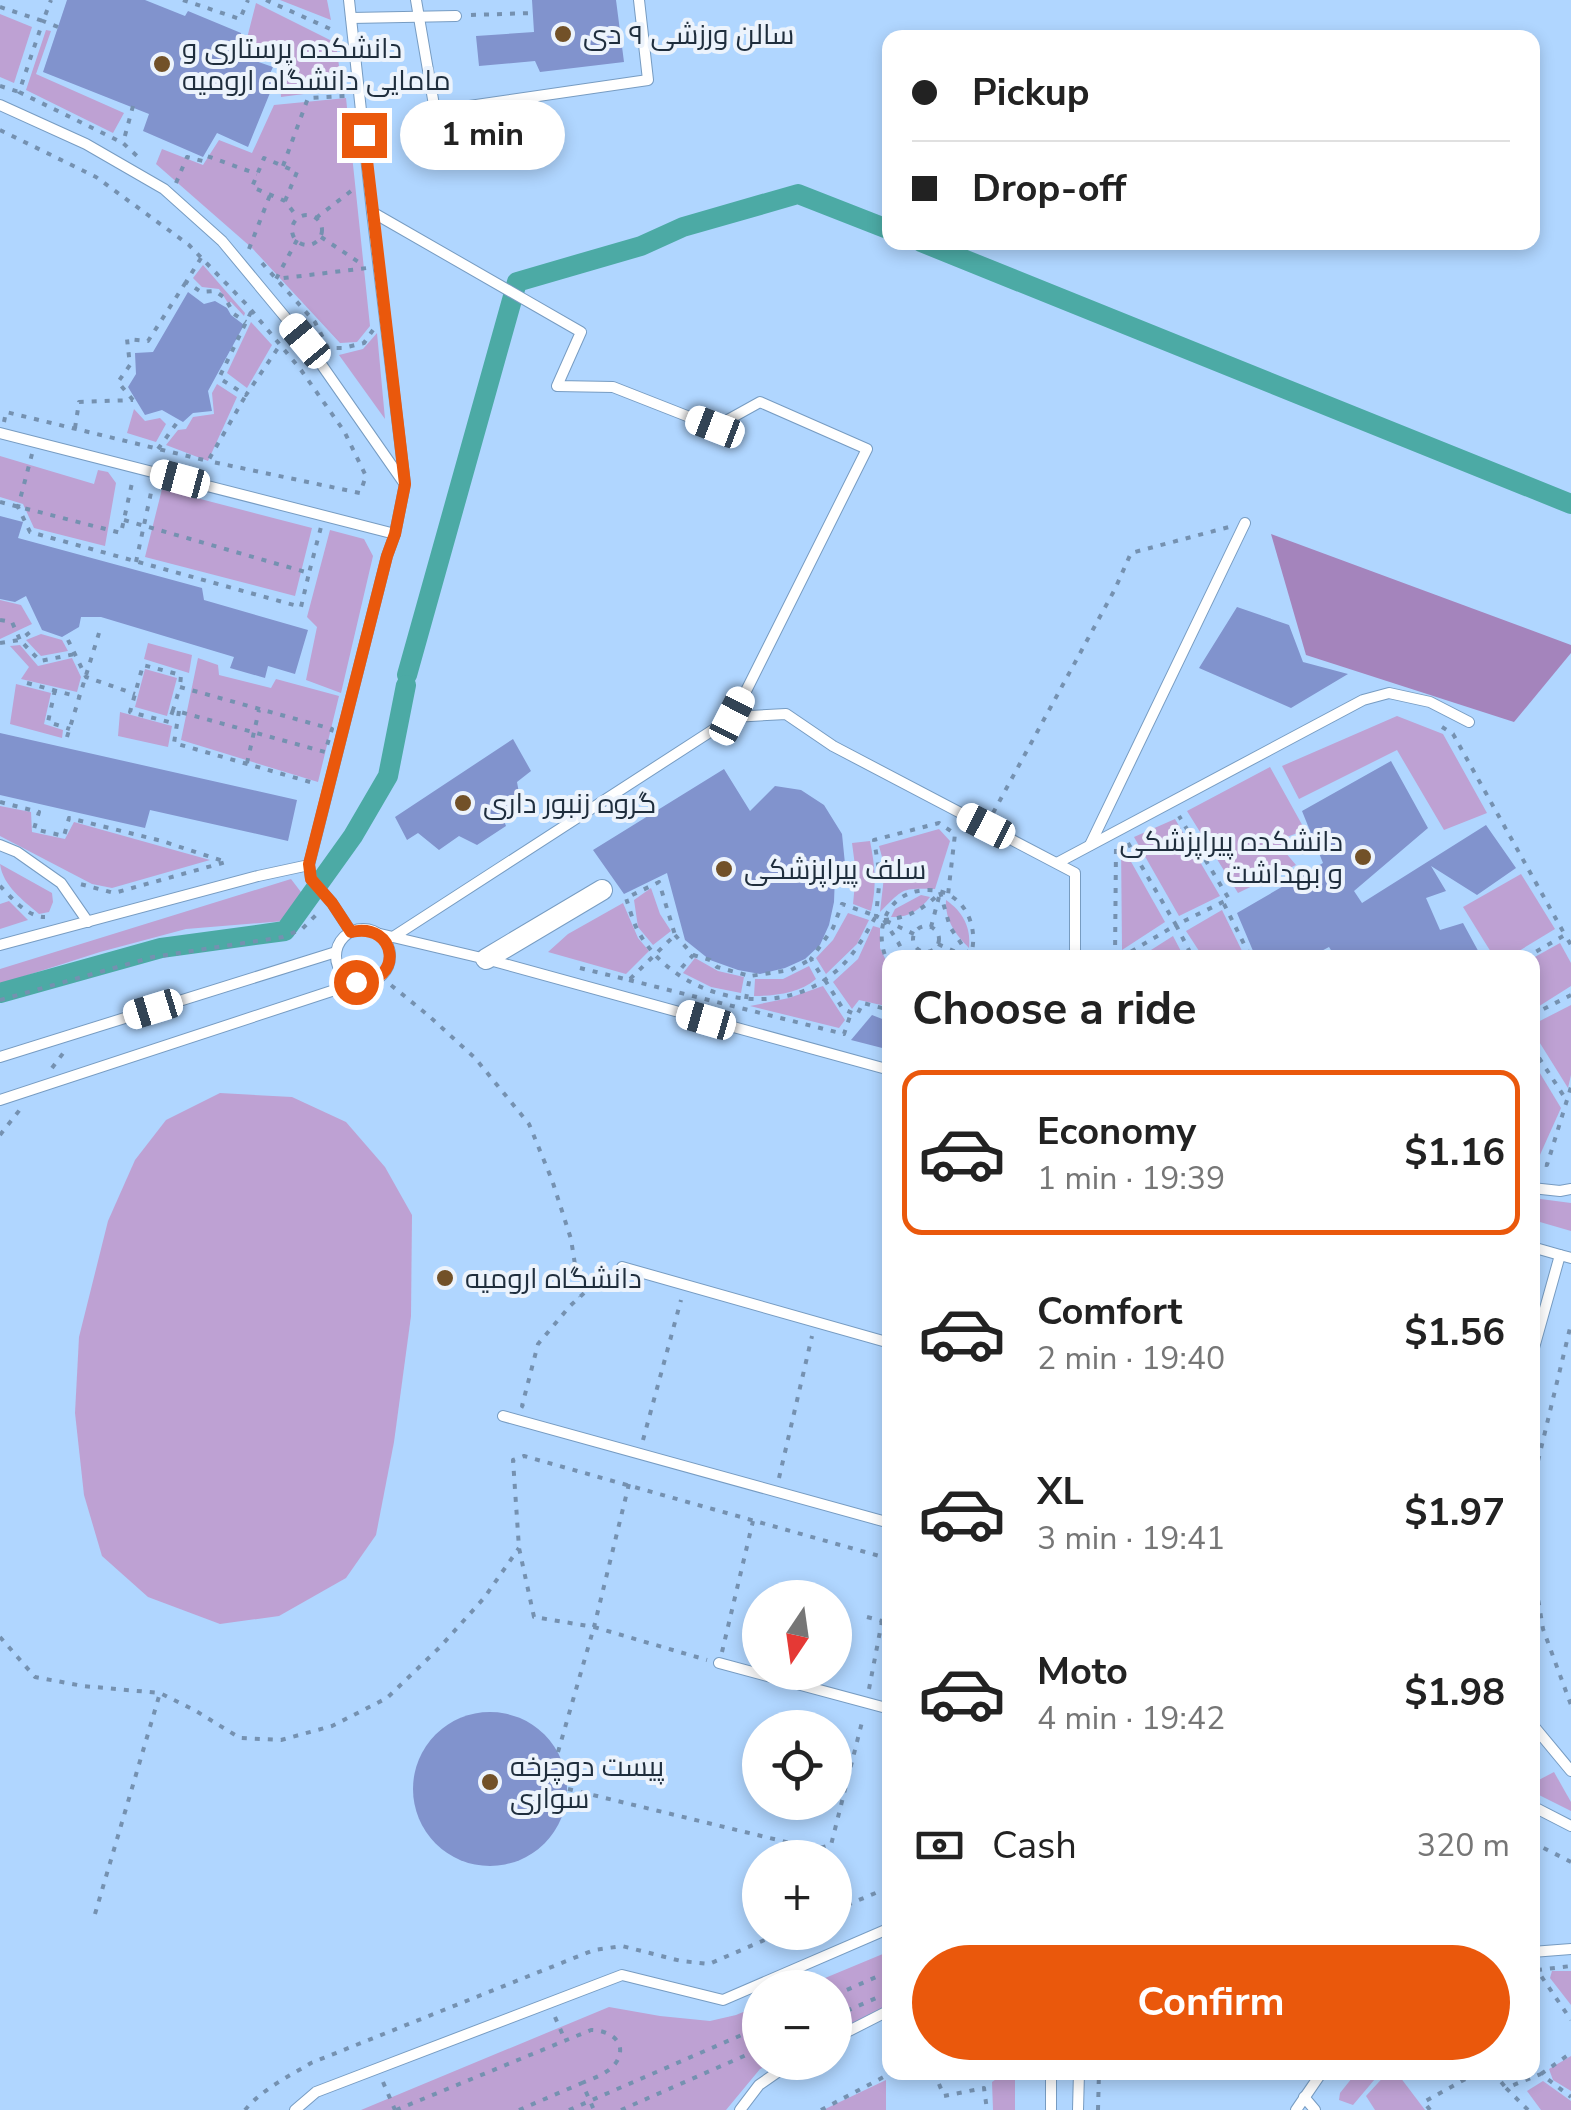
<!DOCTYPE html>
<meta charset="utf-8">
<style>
:root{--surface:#fff;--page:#f2f2f2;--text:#222;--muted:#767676;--line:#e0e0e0;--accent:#ea580c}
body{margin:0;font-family:"Nunito Sans",Cairo,sans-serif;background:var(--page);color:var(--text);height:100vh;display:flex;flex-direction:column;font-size:38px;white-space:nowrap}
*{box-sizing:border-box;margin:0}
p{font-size:32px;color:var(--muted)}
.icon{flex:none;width:55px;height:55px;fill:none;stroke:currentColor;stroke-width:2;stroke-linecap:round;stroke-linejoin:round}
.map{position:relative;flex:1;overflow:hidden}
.details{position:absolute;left:882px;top:950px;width:658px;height:1130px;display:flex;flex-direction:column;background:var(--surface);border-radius:20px;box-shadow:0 5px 15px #0003}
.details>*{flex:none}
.guide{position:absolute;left:882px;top:30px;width:658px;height:220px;border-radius:20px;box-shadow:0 5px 15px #0003;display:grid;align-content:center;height:220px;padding:0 30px;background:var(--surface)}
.needle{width:65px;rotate:193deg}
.controls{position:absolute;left:742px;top:1580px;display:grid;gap:20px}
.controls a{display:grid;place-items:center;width:110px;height:110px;border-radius:50%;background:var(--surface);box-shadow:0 5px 15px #0003;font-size:50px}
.end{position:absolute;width:45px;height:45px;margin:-22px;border:12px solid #ea580c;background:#fff;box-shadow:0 0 0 5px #fff}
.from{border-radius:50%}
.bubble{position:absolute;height:70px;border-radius:35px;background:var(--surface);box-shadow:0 5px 15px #0003;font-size:32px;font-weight:700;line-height:70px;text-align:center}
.car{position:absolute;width:30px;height:60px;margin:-30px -15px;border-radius:12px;box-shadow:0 0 8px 2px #0007;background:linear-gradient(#fff 24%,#345 0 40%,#fff 0 76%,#345 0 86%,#fff 0)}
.guide b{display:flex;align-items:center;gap:35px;height:95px;font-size:38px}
.guide b+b{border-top:2px solid var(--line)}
.guide i{width:25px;height:25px;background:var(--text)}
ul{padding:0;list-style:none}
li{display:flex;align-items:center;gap:30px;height:165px;margin:0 20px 15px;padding:0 10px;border:5px solid transparent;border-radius:20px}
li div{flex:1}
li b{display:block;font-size:38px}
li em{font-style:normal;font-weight:700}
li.current{border-color:var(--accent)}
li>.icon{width:90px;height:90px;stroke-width:1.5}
h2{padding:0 30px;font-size:45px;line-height:120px}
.pay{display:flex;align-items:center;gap:25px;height:110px;padding:0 30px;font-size:38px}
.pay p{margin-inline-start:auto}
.button{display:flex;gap:20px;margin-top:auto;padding:20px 30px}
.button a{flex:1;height:115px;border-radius:60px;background:var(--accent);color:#fff;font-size:40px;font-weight:700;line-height:115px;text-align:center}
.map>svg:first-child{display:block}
.green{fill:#bea1d3}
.forest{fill:#a484bc}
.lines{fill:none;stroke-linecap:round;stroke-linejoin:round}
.canal{stroke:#4caaa5;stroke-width:20}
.building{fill:#8193cd}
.service-casing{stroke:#779cc2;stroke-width:12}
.minor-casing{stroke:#779cc2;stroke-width:22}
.path{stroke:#7591b0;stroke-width:4;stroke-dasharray:5 8;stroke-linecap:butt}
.service{stroke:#fff;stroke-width:10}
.minor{stroke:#fff;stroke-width:20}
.route{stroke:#ea580c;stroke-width:12}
.poi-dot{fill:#725128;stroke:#ecf3fc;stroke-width:4}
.labels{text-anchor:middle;stroke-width:8;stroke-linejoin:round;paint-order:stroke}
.poi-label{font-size:28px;fill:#1f2e3d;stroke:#ecf3fc;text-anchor:start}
</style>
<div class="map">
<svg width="1571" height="2110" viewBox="0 0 1571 2110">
<rect width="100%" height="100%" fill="#b0d6ff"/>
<g class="green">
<path d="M280,0H327L331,20Z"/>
<path d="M256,3L336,43L342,89L281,97L279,63L245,46Z"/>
<path d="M0,14L32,27L14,83L0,77Z"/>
<path d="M46,30L51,31L36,74L124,113L113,133L26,90Z"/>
<path d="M346,98L370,326L357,342L340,343L252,248L156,164L162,149L203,165L219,140L252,153L274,105Z"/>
<path d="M203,265L245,313L244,316L231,302L228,303L219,289L202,287L193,278Z"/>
<path d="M251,322L272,345L247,388L227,373Z"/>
<path d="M377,333L385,419L339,355L363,349Z"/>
<path d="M217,384L237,397L208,461L166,445L178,430L186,429L193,417L214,414L212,393Z"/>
<path d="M134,409L145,421L160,418L166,424L156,442L127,433Z"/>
<path d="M0,456L94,484L98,470L108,472L116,483L105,546L34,528L23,504L0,497Z"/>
<path d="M162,489L312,528L295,596L145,557Z"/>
<path d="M330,530L364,539L373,556L341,693L306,680L317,627L307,617Z"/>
<path d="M0,600L21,605L32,624L0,639Z"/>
<path d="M41,634L62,640L68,651L41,656L26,640Z"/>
<path d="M148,643L192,655L189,673L144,659Z"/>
<path d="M20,645L38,666L72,658L81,677L77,692L21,679L29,667L10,646Z"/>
<path d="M198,658L218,665L219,675L271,688L276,679L339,696L318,782L181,740Z"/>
<path d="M145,669L177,678L167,716L135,707Z"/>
<path d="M16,684L51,693L44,724L63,730L62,738L10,724Z"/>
<path d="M120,712L172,726L168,747L118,736Z"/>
<path d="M1397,716L1443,734L1487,813L1444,830L1397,750L1299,799L1282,766Z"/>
<path d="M1270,767L1305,830L1287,837L1285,852L1296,865L1238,893L1187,811Z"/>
<path d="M0,806L31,812L32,832L65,839L74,822L210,860L112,888L92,884L0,836Z"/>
<path d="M1175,819L1220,896L1179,916L1134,837Z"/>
<path d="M939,829L950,841L935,889C901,888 904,888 880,912L885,868L879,846Z"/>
<path d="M870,841C875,866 877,886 871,911L853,904L856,873L852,843Z"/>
<path d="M1121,844L1165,922L1122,950Z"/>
<path d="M0,864L52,893L53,902L49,912L39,914C23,900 3,886 0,864Z"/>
<path d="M1521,874L1555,929L1509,957H1494L1463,907Z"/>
<path d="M291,879L304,896L300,911L284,921L186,929L100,952L0,984V969Z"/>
<path d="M651,888L660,914L671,931L653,945L638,927L634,900Z"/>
<path d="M921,895L930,897C920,910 908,918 891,917L895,909Z"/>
<path d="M946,900C963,912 971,927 969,948C955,934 945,920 946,900Z"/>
<path d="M9,901L28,920L0,929V904Z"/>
<path d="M623,903L638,938L649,951L626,974L548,952L568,934Z"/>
<path d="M1222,910L1245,957H1203L1186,931Z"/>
<path d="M848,913L869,920L857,944L826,974L816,958L833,940Z"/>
<path d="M873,926L880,928V948L890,969V1007L859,1000L852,1009L833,982L858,959Z"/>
<path d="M1173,936L1184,957H1140Z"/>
<path d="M1560,943L1571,963V986L1533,1010V958Z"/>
<path d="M695,958L718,971L744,977L741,993L711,987L683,973Z"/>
<path d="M809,966L816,979C800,993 775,996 754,996L755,979H783Z"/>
<path d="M823,986L845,1020L839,1028L750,1006L789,998Z"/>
<path d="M1571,1005V1075L1568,1088L1533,1032L1532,1025Z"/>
<path d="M1532,1060L1561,1108L1539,1157H1533Z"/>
<path d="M220,1093L292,1097L346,1122L385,1167L412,1215L411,1316L394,1442L376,1535L346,1578L279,1616L220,1624L148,1597L102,1556L84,1495L75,1413L79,1337L108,1221L135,1160L166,1120Z"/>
<path d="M1533,1198L1571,1203V1231L1533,1220Z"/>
<path d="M1554,1772L1571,1802V1811L1533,1792V1783Z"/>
<path d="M890,1951V2009L835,2034V1988H801Z"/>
<path d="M1552,1971H1571V2005L1550,1978Z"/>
<path d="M760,2005V2062L774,2063L760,2069L726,2110H361L609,2007L660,2016L710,2021L736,2015Z"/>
<path d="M1571,2056V2091L1553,2080L1549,2069Z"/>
<path d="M1388,2072L1397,2073L1425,2110H1375L1366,2096Z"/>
<path d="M1356,2073H1380L1353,2105L1339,2100L1340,2093Z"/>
<path d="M1015,2074V2110H993L992,2082L999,2077Z"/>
<path d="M886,2080V2110H823Z"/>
<path d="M1543,2081L1571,2101V2110H1541L1527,2091Z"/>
</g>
<path class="forest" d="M1271,534L1571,645V653L1514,722L1306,655Z"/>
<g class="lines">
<g class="canal">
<path d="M921,242L1571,504"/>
<path d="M407,675L517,282L641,246L683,227L798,194L890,230"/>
<path d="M0,993L161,948L285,931L353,836L388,776L406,685"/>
</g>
</g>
<g class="building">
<path d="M67,0H145L185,16L188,11L241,33V56L273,67L268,78L274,83L248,147L217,133L203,157L143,131L149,114L43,72Z"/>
<path d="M532,0H616L624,62L540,72L535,61L479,66L476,36L534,32Z"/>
<path d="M188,292L204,304L215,301L227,308L231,315L244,325L208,391L212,411L193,413L183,422L162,410L145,415L128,387L136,374L135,353L153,352Z"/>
<path d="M0,516L23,522L18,538L202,588L204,600L308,630L295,674L268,666L265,678L230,668L234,657L101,617H81L79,627L62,637L42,630L26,596L15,602L0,599Z"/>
<path d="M1237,607L1289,625L1303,662L1348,674L1291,708L1199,668Z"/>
<path d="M0,733L297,800L288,841L150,810L145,828L0,795Z"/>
<path d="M513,739L531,771L517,782L519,793L501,813L506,826L477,845L459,836L439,850L418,833L407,840L395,817Z"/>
<path d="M1391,761L1428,828L1354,891L1362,903L1486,825L1516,868L1477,895L1431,866L1446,891L1426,898L1440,930L1463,923L1482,958H1336L1329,947L1308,958H1256L1237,913L1323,863L1302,811Z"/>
<path d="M724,769L750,811L775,786L801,790L824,805L842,834L845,864L835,875L834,902L829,925L820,945L805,959L785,968L760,974L738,970L710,960L685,940L667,873L624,894L593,850Z"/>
<path d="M872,1015L890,1022V1050L851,1040Z"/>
<circle cx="490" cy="1789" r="77"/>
</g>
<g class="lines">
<defs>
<g id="service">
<path d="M349,0L372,212L405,484L395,534L387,556L309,865L311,879L332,903L351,932"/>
<path d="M416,0L435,111L648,80L639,0"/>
<path d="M351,18L456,16"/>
<path d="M0,105L86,144L164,189L222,241L305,341L404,483"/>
<path d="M372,212L581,332L557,386L613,387L715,427L760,402L867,449L733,717"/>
<path d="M0,433L395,534"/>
<path d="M0,845L17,852L61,883L88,922"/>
<path d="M1090,845L1245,523"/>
<path d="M1057,863L1363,700L1389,693L1430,702L1469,722"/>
<circle cx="363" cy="956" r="27"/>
<path d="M376,933L486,959L890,1070"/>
<path d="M393,937L733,717L786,714L833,746L1075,873V958"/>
<path d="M0,945L258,876L309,865"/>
<path d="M0,1057L336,952"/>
<path d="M0,1100L356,983"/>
<path d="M1532,1188L1560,1191L1571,1189"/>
<path d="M1532,1247L1560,1255"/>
<path d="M622,1267L890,1343"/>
<path d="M1532,1355L1560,1255L1571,1258"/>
<path d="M503,1416L890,1523"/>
<path d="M719,1663L890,1709"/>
<path d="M1532,1724L1571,1771"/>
<path d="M1532,1806L1571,1826"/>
<path d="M1532,1952L1571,1949"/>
<path d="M835,2038L890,2010"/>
<path d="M1304,2097L1315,2110"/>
<path d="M295,2110L316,2092L622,1975L723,2000L890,1928"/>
<path d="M740,2110L759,2085L792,2062"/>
<path d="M1051,2110V2072"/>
<path d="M1078,2110L1079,2072"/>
<path d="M1296,2110L1322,2072"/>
</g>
<path id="minor" d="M486,959L602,890"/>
</defs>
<use href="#service" class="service-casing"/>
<use href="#minor" class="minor-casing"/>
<g class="path">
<path d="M183,0L240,19L248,0"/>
<path d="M266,0L337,32"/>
<path d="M0,7L43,21L51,0"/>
<path d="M471,15L532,13"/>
<path d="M58,27L43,21L19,92L123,143"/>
<path d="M0,86L19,92"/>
<path d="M133,106L123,143L137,156"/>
<path d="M0,130L96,177L189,245L247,305L301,370L344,431L366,476L360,493L208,461"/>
<path d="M283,166L308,98L345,96"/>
<path d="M176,183L187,157L203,161L207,156L257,174"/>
<path d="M285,201L297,172L264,158L252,187L285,201L298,218"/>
<circle cx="307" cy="230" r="15"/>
<path d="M316,218L355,188"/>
<path d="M321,237L363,265"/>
<path d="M297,240L276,279L367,268"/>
<path d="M249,249L270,195"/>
<path d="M201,258L186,282L201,292L215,291L225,298L234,314L246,322"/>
<path d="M262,263L315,322L328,348H343L364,343L373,330"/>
<path d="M251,312L219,378L246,395L280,345"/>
<path d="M133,400L118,382L130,365L127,339L148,341L186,282"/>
<path d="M4,422L6,412L208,461L246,395"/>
<path d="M75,428L79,402L133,400"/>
<path d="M158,449L179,420"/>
<path d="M32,454L18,507L30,532L301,607L309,573"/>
<path d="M0,502L121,533L132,483"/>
<path d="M124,520L309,573L321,527"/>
<path d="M136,562L152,488"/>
<path d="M0,620L12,622L20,640L34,629"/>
<path d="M68,640L86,677L135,694"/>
<path d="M0,643L20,640L40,661L75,654"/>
<path d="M27,683L79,697"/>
<path d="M180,687L332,729L325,752L173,710Z"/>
<path d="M55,690L48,722L70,729"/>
<path d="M173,710L169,722L130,712L143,665L181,675L180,687"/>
<path d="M179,711L174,743L317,784"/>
<path d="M1442,727L1453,734L1565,935"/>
<path d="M67,737L99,633"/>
<path d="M247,763L259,710"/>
<path d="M0,802L39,812L34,829L64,836L69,818L162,841L226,862L114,893L80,884"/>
<path d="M993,813L1115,589L1131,553L1229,527"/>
<path d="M1128,843L1176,925L1229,899L1179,816"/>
<path d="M0,886C12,898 27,917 45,917"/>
<path d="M940,892L950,927L969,955"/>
<path d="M1224,904L1251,958"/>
<path d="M884,920C908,918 922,910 940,893"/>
<path d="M884,920L898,942L906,958"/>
<circle cx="926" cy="939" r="13"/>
<path d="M931,927L940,893"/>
<path d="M914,934L876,916L880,876L874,840L939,823L955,834L948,895"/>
<path d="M675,935L693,955L677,973"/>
<path d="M938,944L969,958"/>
<path d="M693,955L710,960L717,967L750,976"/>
<path d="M954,958H962"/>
<path d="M1115,958L1116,847"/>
<path d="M1120,958L1176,925L1193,958"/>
<path d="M1525,958L1565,935L1571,945"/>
<path d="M890,966C871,934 885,891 927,890C963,889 981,926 970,958"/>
<path d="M580,968L629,980L675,935L659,882L626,898C629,907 632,918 636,927C670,997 775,1024 835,972C853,957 864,937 876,916L842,904L833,928L811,959L824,980"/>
<path d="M381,977L429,1016L475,1058L529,1124L552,1180L571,1239L580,1297"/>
<path d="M629,980L844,1034L851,1013"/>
<path d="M825,980L843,1009L857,1015L863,1003L890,1010"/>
<path d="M746,999L750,976L791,970L811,959"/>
<path d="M0,1000L153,957L283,937L302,929L320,911"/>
<path d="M1532,1015L1571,995"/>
<path d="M1532,1047L1567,1101"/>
<path d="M52,1068L64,1052"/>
<path d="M0,1135L22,1107"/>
<path d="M1532,1163L1547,1165L1571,1087"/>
<path d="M524,1407L522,1406L538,1344L570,1306L595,1283L612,1273"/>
<path d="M643,1440L681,1300"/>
<path d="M779,1478L812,1336"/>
<path d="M629,1484L594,1627L534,1617L519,1548L513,1460L524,1456L890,1559"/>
<path d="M1532,1486L1571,1324"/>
<path d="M1532,1562L1543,1629L1571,1705"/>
<path d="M867,1617L882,1621"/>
<path d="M0,1637L35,1677L83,1686L160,1693L196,1711L240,1738L281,1740L332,1726L387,1698L440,1647L484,1598L519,1548"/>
<path d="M722,1652L753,1521"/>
<path d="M869,1689L882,1621L890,1597"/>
<path d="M558,1752L594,1627L707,1660"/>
<path d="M568,1789L815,1849L831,1845L863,1718"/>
<path d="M1532,1842L1571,1862"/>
<path d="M835,1910L890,1887"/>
<path d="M95,1914L160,1693"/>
<path d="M1532,1970H1537L1571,2020"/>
<path d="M1537,1970L1571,1966"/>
<path d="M835,1995L890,1971"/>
<path d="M835,2016L890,1992"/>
<path d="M555,2017L565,2040"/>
<path d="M934,2072L944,2096L984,2088L987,2110"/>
<path d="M1493,2072L1506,2088"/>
<path d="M1541,2074L1571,2053"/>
<path d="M383,2082L395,2110"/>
<path d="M245,2110C261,2090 289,2076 311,2063L594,1950L622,1946L681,1961L709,1964L783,1932"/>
<path d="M396,2110L591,2030C608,2030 628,2041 617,2061C610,2073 594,2078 582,2083"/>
<path d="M519,2110L582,2083L594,2110"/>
<path d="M569,2110L760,2027"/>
<path d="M621,2110L760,2049"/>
<path d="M821,2110L893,2072"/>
<path d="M1098,2110L1099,2072"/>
<path d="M1430,2110L1424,2102L1478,2072"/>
<path d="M1528,2110L1506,2088L1541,2074L1571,2097"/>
</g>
<use href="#service" class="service"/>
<use href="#minor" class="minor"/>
</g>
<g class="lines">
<path class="route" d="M356,982C405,984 398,921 351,932L332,903L311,879L309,864L387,556L395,534L405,484L364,135"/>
</g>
<g class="poi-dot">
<circle cx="563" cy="34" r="10"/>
<circle cx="162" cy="64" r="10"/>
<circle cx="463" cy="803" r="10"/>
<circle cx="1363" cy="857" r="10"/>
<circle cx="724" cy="869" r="10"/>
<circle cx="445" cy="1278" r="10"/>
<circle cx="490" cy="1782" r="10"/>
</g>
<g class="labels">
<g class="poi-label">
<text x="583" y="44">سالن ورزشی ۹ دی</text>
<text x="182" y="58">دانشکده پرستاری و<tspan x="182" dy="32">مامایی دانشگاه ارومیه</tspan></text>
<text x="483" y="813">گروه زنبور داری</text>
<text x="1343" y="851" text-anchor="end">دانشکده پیراپزشکی<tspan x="1343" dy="32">و بهداشت</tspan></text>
<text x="744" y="879">سلف پیراپزشکی</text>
<text x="465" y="1288">دانشگاه ارومیه</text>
<text x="510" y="1776">پیست دوچرخه<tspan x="510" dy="32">سواری</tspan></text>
</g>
</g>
</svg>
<div class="controls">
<a><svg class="needle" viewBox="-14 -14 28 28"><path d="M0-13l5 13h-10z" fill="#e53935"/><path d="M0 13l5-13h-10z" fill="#767676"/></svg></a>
<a><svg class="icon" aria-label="locate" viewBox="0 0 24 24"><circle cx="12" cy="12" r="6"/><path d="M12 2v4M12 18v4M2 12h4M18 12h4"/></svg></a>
<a>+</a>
<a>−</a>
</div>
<i class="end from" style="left:356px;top:982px"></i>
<i class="end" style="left:364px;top:135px"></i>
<div class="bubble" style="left:400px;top:100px;width:165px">1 min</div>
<i class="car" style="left:305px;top:341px;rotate:320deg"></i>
<i class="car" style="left:715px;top:427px;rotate:291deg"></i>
<i class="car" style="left:180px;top:479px;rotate:285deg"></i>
<i class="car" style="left:732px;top:716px;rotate:27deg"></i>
<i class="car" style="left:986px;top:826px;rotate:297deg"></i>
<i class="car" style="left:153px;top:1009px;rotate:253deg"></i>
<i class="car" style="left:706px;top:1020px;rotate:286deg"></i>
<div class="guide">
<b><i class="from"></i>Pickup</b>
<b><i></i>Drop-off</b>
</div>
<section class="details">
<h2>Choose a ride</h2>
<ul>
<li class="current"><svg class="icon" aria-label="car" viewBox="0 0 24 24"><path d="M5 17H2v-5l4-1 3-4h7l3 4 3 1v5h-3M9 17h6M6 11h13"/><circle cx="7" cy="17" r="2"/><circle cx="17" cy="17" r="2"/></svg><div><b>Economy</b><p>1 min · 19:39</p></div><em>$1.16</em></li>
<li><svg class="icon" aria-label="car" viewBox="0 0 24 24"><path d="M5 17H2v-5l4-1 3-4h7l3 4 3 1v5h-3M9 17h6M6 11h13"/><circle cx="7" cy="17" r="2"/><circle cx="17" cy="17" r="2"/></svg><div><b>Comfort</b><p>2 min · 19:40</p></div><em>$1.56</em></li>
<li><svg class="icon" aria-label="car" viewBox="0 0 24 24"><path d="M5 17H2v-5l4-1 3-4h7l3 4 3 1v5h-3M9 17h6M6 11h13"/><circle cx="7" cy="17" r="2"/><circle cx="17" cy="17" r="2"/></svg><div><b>XL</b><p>3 min · 19:41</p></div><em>$1.97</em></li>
<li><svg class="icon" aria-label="car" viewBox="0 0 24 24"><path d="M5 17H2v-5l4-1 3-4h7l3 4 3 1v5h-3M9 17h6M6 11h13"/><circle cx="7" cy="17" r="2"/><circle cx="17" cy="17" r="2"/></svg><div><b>Moto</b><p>4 min · 19:42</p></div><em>$1.98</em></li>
</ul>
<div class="pay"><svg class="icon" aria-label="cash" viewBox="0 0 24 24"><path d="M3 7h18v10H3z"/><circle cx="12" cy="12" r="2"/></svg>Cash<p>320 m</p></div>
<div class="button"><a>Confirm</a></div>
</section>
</div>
